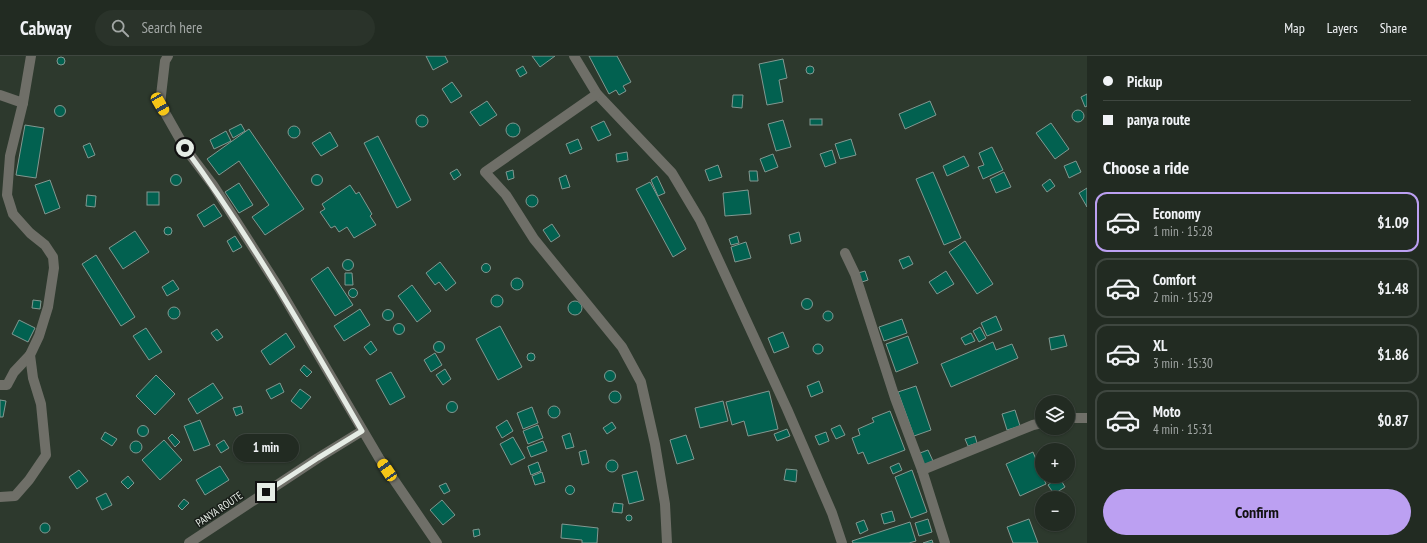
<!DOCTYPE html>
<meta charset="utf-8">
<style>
:root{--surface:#222b22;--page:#2a332a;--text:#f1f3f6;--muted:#a2a7a5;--line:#3f4740;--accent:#bca0f2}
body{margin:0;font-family:"PT Sans Narrow",sans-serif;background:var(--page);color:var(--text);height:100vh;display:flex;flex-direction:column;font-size:15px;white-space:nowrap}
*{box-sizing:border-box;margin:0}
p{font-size:13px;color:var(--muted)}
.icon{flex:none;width:22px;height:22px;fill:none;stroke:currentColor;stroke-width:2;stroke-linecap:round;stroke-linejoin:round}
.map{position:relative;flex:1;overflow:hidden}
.details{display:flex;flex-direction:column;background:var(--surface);width:340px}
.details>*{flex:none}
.guide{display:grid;align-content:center;height:88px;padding:0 16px;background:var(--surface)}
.fabs{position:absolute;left:1035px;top:339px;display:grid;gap:8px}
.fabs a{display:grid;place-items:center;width:40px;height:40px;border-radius:50%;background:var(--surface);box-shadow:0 1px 3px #0004,0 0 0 1px var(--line);font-size:20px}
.end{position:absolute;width:18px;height:18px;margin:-9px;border:5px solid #e5ece5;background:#111;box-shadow:0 0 0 2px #111}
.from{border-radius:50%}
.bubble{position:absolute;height:28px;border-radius:14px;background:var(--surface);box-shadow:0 1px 3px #0004,0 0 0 1px var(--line);font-size:13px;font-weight:600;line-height:28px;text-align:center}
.car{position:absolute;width:12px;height:24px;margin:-12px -6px;border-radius:5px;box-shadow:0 0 3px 1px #0007;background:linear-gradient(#f5c518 24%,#345 0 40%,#f5c518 0 76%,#345 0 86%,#f5c518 0)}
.guide b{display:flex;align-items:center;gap:14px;height:38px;font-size:15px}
.guide b+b{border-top:1px solid var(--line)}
.guide i{width:10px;height:10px;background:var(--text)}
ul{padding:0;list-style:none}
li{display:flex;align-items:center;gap:12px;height:60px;margin:0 8px 6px;padding:0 8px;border:2px solid var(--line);border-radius:12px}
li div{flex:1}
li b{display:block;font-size:15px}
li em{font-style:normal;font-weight:600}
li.active{border-color:var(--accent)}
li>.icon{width:36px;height:36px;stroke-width:1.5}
h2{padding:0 16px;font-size:18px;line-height:48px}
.action{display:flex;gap:8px;margin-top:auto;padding:8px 16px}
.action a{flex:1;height:46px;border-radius:24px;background:var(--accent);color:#111;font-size:16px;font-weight:600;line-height:46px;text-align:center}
header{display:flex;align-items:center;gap:24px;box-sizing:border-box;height:56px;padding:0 20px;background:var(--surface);border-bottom:1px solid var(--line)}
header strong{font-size:19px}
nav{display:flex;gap:22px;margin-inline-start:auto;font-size:14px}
.search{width:280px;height:36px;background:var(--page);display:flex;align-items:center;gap:10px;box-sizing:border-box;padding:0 14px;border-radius:22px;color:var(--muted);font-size:15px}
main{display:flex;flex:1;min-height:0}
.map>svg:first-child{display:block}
.building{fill:#026150;stroke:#829891}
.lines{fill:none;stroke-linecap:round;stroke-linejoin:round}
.minor{stroke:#6f6f68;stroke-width:10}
.route{stroke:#e5ece5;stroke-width:5}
.labels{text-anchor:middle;stroke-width:3;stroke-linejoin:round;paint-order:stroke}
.street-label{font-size:11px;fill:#e5ece5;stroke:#191e19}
</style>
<header>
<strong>Cabway</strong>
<div class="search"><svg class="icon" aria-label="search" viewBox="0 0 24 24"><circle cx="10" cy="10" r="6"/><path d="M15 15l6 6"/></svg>Search here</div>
<nav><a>Map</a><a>Layers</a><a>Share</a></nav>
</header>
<main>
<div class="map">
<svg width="1087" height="487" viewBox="0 0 1087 487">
<rect width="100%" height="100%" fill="#2d392d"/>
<g class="building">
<path d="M426,0H445L448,6L433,14Z"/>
<path d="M532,0H555L540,11Z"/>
<path d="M589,0H617L631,26L623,30L626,35L619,39L616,34L609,38Z"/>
<circle cx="61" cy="5" r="4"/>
<path d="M783,3L787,22L779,24L783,46L767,49L759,8Z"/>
<path d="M523,10L527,17L520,21L516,14Z"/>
<circle cx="810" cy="14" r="4"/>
<path d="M452,26L462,40L451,47L442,33Z"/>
<path d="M1087,38V50L1085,51L1081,41Z"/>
<path d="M733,39H743L742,52L732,51Z"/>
<path d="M487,45L497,59L480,70L470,56Z"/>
<path d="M930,45L936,59L905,73L899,58Z"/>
<circle cx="60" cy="55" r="5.5"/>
<circle cx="1078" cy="60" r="6"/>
<circle cx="422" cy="65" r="6"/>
<rect x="810" y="63" width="12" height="6"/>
<path d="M783,64L791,91L776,95L768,68Z"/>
<path d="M604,65L611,79L598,85L591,71Z"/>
<path d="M1051,67L1069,93L1055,103L1036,77Z"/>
<circle cx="513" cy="74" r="7"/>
<path d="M241,68L245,75L233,82L229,74Z"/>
<path d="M25,69L44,72L36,122L16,119Z"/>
<circle cx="294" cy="76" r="6"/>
<path d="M249,73L304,153L265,179L252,161L269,149L239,105L219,119L207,103Z"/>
<path d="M226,75L231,85L214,93L210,84Z"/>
<path d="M330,76L338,90L321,100L312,87Z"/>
<path d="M378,80L411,144L397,152L364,87Z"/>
<path d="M578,83L582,93L570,98L566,88Z"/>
<path d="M851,83L856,99L840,103L835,88Z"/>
<path d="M90,87L95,99L88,102L83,90Z"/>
<path d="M992,91L1003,114L983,123L978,111L984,109L979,97Z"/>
<path d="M832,94L836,107L825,111L820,98Z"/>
<path d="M627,96L628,104L617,106L616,98Z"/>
<path d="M773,98L778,111L765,116L760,103Z"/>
<path d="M964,100L969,110L947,120L943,110Z"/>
<path d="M1076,105L1081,116L1069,122L1064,110Z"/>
<path d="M718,109L722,121L709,125L705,114Z"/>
<path d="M457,113L461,119L454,124L450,117Z"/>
<path d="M513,114L514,122L508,124L506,116Z"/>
<path d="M749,115H757L758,125H750Z"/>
<path d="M933,116L961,182L944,189L916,123Z"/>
<path d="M1004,116L1011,131L996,137L990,123Z"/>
<circle cx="317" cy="124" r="5.5"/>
<circle cx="176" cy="124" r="5.5"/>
<path d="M566,119L570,131L562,133L559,122Z"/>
<path d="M657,120L665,137L658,140L651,124Z"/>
<path d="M1050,123L1055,130L1047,136L1042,129Z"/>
<path d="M50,124L60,152L45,158L35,129Z"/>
<path d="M650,126L686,193L673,201L636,133Z"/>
<path d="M239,127L253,149L239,157L225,136Z"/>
<path d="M350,129L356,138L359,136L372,158L370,160L376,169L354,182L347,171L339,176L335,170L331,172L320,156L325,153L322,148Z"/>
<path d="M1087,132V151L1079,137Z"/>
<path d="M748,134L751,158L725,160L723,137Z"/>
<rect x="147" y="136" width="12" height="13"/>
<path d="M87,139L96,140L95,151L86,150Z"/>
<circle cx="532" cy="145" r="6"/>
<path d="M214,148L222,160L204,171L197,159Z"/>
<path d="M552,168L560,180L551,186L543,174Z"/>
<circle cx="168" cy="175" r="4"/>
<path d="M135,175L149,196L123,213L109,192Z"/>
<path d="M799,176L801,185L791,188L789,179Z"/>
<path d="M235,180L242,191L233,196L227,185Z"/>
<path d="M737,180L739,187L731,189L729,183Z"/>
<path d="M965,185L993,228L977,238L949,196Z"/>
<path d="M746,186L751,202L735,206L731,191Z"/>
<path d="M96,199L135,261L121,270L82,208Z"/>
<path d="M909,200L913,208L903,213L899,204Z"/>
<circle cx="348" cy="209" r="5.5"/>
<path d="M440,206L456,227L446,235L439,226L435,229L426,217Z"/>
<circle cx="486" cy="212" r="4.5"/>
<path d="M328,211L353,249L335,260L311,223Z"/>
<path d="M865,215L868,224L862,226L858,217Z"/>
<path d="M946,215L954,228L937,238L929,226Z"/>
<path d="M345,217H352L353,229H345Z"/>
<circle cx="517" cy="228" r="6"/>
<path d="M173,224L179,233L167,240L162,231Z"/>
<path d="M412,229L431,255L417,266L398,240Z"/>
<circle cx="353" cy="237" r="4.5"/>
<circle cx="497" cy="245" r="6"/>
<circle cx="807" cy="248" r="5.5"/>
<path d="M33,244L41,245L40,253L32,252Z"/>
<circle cx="575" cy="252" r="7"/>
<circle cx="174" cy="257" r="6"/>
<path d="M360,253L370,269L344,285L334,270Z"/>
<circle cx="388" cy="259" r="5.5"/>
<circle cx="828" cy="260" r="5"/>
<path d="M996,260L1002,274L987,280L981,267Z"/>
<path d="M902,263L907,277L884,285L879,271Z"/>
<path d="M19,264L35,272L28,286L12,278Z"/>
<circle cx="399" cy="273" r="5.5"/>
<path d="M500,270L522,311L498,324L476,283Z"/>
<path d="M980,271L986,282L979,286L973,275Z"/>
<path d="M146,272L162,296L149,304L133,280Z"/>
<path d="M217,273L223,281L217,285L211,277Z"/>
<path d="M783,276L789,291L774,297L768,282Z"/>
<path d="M286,277L295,291L270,309L261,295Z"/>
<path d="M971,277L975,285L965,289L961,282Z"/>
<path d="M1064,279L1067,290L1051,294L1049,282Z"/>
<path d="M908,280L918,307L896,316L886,288Z"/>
<path d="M371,285L377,294L370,299L364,291Z"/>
<circle cx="439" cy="291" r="5.5"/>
<path d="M993,286L996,294L1012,288L1018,302L951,331L941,308Z"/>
<circle cx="818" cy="293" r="5"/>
<path d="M435,297L442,309L431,316L424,304Z"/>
<circle cx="531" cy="301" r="4"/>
<path d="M304,309L312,316L307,321L300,314Z"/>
<path d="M445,313L451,323L443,329L436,319Z"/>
<circle cx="610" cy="320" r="5.5"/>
<path d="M391,316L405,341L390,349L376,324Z"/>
<path d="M156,319L175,338L155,359L136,340Z"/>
<path d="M819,325L823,336L811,341L807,330Z"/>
<path d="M213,327L223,342L197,358L188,343Z"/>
<path d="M280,327L284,336L271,343L266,334Z"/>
<path d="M916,330L931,374L914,380L898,336Z"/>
<path d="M300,333L311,341L301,353L291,345Z"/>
<circle cx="615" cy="341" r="6"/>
<path d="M769,335L778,373L748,380L744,365L732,369L726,346Z"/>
<path d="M0,344L6,345L3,361H0Z"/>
<path d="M723,345L728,365L700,372L695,352Z"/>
<circle cx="452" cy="351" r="5.5"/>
<path d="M241,350L243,357L236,360L233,352Z"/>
<circle cx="554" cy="356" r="6"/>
<path d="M532,351L538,367L523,373L517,357Z"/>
<path d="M1015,354L1020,370L1007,374L1002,358Z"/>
<path d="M890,355L905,394L868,408L863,396L858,398L852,382L860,379L858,373L874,366L872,362Z"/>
<path d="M200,364L210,389L194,395L184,370Z"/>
<path d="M507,364L513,375L502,382L496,371Z"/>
<path d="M612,366L616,372L607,378L603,372Z"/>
<path d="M538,369L543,382L528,388L523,375Z"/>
<path d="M840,369L845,379L836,383L831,373Z"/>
<circle cx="143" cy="375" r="5.5"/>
<path d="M787,373L790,380L777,385L774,378Z"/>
<path d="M105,376L117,383L112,390L101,383Z"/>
<path d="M826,376L829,385L819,389L815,380Z"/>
<path d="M570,377L574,391L566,393L562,380Z"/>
<path d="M172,378L180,386L175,391L168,382Z"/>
<path d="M686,379L694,403L677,408L670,384Z"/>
<path d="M247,380L257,382L254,395L244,393Z"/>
<path d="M975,380L977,387L968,390L965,383Z"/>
<path d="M513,381L525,402L511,409L500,388Z"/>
<path d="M164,384L182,404L160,424L142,404Z"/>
<path d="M224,384L229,392L221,397L216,389Z"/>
<path d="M543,385L547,395L531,401L527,391Z"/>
<circle cx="136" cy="391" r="6"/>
<path d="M586,394L589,407L582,409L579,396Z"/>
<path d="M928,394L933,405L924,409L920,397Z"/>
<path d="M1033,396L1046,428L1020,440L1006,408Z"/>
<circle cx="612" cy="410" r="6"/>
<path d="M538,406L541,415L531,419L528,410Z"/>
<path d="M899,407L902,414L893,418L890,411Z"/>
<path d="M220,410L229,424L205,439L196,424Z"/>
<path d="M786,413L797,414L796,426L784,424Z"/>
<path d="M79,414L88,425L77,433L69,421Z"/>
<path d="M912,414L927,456L911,462L895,421Z"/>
<path d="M637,415L644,444L629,448L622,419Z"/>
<path d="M542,416L545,426L535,429L532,420Z"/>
<path d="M128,420L134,427L128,433L121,426Z"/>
<path d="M1059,421L1065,431L1054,438L1048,429Z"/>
<path d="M446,427L450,435L444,438L439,430Z"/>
<circle cx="570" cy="434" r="4.5"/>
<path d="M106,437L112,449L102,454L96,442Z"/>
<path d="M184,443L189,447L182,454L178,450Z"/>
<path d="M442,444L455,459L443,469L430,454Z"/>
<path d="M614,447L623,448L622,457L612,456Z"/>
<path d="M892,455L895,465L884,468L881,458Z"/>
<circle cx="629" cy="462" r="3"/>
<path d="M928,463L932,476L919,480L915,467Z"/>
<path d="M1029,463L1038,487H1013L1007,471Z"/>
<path d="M864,464L868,474L860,478L856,467Z"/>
<path d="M910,466L916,485L909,487H853L852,485Z"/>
<circle cx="45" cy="472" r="5"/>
<path d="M562,468L598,472L597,487H582V484L561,482Z"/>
<path d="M479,473L480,479L474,481L473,474Z"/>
<path d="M932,484L933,487H923Z"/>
</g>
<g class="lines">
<g class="minor">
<path d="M168,0L165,5L160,48L185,92L213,129L279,232L379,402L437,487"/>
<path d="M574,0L597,38L672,117L700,164L787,353L832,457L842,487"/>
<path d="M597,38L485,116L506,139L534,183L622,291L641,326L655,388L665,448L667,487"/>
<path d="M0,39L23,47"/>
<path d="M845,197L855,218L895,342L922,414L945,487"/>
<path d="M0,329H7L14,316L30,299"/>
<path d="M1068,362H1087"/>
<path d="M922,414L1033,369L1042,367"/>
<path d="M0,441L15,440L29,424L46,399L41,348L33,322L30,299L39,280L48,251L54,212L53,201L45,189L30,177L13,158L7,139L10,100L23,47L31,0"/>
<path d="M189,487L318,402L362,375"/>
</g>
</g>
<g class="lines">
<path class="route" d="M185,92C251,182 306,278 362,375L318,402L266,436"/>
</g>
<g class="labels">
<g class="street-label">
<text transform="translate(219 453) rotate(-34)" y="4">PANYA ROUTE</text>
</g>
</g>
</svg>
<div class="fabs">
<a><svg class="icon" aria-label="layers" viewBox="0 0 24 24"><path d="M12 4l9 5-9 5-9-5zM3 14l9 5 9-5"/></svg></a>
<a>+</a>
<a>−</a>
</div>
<i class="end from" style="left:185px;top:92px"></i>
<i class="end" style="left:266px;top:436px"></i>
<div class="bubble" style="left:233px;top:378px;width:66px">1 min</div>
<i class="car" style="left:160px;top:48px;rotate:150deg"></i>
<i class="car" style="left:387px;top:414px;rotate:326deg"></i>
</div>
<section class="details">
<div class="guide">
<b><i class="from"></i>Pickup</b>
<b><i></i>panya route</b>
</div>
<h2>Choose a ride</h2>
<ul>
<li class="active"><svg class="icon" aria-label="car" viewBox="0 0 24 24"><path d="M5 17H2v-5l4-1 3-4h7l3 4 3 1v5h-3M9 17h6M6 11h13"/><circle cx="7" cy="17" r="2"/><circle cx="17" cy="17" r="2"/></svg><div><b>Economy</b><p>1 min · 15:28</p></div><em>$1.09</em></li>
<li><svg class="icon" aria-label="car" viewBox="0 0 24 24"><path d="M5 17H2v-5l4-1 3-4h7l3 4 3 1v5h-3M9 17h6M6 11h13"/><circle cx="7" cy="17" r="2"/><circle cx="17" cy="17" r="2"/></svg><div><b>Comfort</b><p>2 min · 15:29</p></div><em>$1.48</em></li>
<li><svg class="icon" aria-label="car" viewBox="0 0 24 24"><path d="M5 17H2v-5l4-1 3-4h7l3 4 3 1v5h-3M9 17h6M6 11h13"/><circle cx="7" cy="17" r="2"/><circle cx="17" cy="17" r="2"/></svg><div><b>XL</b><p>3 min · 15:30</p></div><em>$1.86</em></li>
<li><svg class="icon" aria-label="car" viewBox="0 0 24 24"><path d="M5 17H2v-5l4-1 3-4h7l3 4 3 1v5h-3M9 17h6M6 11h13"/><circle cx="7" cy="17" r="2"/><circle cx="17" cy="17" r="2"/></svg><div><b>Moto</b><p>4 min · 15:31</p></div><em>$0.87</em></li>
</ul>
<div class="action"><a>Confirm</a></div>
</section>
</main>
